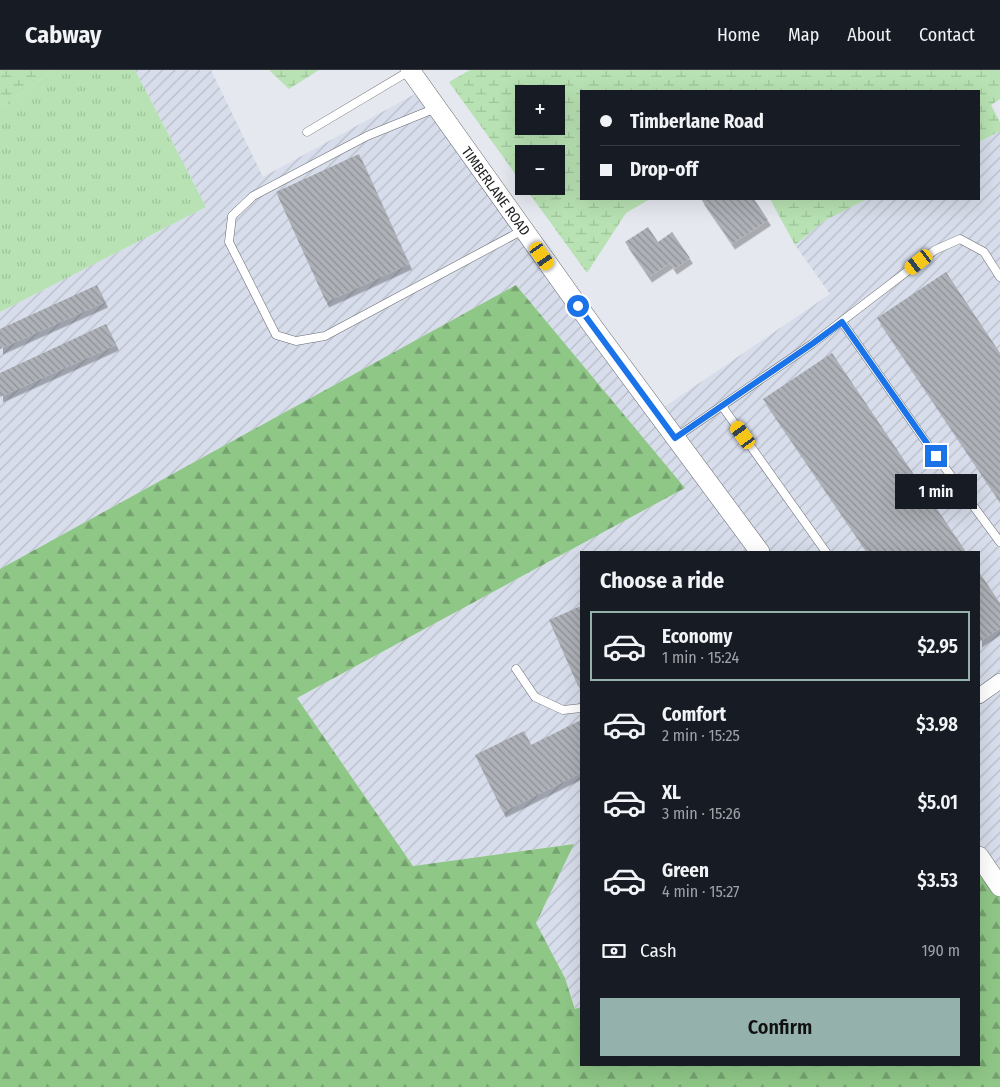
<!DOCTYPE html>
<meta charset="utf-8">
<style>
:root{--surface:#171b24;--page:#20242c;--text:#f1f3f6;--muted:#9ea1a6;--line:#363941;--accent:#94b2ab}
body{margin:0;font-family:"Fira Sans Condensed",sans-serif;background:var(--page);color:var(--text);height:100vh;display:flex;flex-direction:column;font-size:19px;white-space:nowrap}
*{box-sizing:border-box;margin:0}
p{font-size:16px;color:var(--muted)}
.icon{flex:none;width:28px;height:28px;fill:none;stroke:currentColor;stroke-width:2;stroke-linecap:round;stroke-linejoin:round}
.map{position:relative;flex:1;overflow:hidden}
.sheet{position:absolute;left:580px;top:481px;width:400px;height:515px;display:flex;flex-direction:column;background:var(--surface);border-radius:0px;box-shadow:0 5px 20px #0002}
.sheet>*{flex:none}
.guide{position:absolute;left:580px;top:20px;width:400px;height:110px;border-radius:0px;box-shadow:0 5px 20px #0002;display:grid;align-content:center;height:110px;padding:0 20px;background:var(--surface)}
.fabs{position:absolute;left:515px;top:15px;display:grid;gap:10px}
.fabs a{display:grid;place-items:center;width:50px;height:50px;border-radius:0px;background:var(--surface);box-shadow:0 5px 20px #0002;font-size:25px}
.end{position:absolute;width:22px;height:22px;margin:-11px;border:6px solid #1a73e8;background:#fff;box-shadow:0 0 0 2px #fff}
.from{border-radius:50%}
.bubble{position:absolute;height:35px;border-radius:0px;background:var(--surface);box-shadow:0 5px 20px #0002;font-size:16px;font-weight:600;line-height:35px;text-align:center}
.car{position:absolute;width:15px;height:30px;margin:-15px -8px;border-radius:6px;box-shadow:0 0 4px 1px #0007;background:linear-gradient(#f5c518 24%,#345 0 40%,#f5c518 0 76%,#345 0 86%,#f5c518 0)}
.guide b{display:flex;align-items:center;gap:18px;height:48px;font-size:19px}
.guide b+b{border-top:1px solid var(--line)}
.guide i{width:12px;height:12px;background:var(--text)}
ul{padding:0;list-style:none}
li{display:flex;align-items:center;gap:15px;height:70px;margin:0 10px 8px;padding:0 10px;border:2px solid transparent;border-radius:0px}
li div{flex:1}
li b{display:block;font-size:19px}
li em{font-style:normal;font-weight:600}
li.selected{border-color:var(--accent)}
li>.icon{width:45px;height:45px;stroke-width:1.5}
h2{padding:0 20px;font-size:22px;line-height:60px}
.pay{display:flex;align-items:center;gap:12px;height:55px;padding:0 20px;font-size:19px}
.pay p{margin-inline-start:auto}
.cta{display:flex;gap:10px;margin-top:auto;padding:10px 20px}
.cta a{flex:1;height:58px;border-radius:0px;background:var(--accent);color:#111;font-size:20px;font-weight:600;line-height:58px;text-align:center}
header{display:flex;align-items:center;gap:30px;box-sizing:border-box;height:70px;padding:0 25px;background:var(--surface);border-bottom:1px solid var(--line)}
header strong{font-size:24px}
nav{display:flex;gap:28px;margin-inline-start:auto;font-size:18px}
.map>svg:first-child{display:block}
.industrial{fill:url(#industrial-furrows)}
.grass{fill:url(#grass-tufts)}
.forest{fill:url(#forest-firs)}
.wetland{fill:url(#wetland-marsh);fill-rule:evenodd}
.building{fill:url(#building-back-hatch);filter:url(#shadow)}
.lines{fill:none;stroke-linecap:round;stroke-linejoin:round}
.service-casing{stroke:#67696f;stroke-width:9}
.minor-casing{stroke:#67696f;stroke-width:16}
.tertiary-casing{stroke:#67696f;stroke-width:20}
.service{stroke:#fff;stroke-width:8}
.minor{stroke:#fff;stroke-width:15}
.tertiary{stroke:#fff;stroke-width:19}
.route{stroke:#1a73e8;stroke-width:6}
.labels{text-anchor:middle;stroke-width:4;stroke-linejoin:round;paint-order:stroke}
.street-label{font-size:14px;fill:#212224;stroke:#fff}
</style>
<header>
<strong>Cabway</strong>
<nav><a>Home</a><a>Map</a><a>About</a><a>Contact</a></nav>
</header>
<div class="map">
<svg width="1000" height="1017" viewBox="0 0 1000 1017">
<defs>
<pattern id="industrial-furrows" width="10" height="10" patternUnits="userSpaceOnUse" patternTransform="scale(1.25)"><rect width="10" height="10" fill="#d7ddea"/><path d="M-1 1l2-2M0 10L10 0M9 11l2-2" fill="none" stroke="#b8bdc9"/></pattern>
<pattern id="grass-tufts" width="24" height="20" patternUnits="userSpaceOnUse" patternTransform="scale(1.25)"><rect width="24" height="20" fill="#b8e2b3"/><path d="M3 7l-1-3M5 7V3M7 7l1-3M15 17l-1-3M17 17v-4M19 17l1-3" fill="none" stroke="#9ec29a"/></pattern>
<pattern id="forest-firs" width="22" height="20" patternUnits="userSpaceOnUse" patternTransform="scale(1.25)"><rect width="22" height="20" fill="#8fc787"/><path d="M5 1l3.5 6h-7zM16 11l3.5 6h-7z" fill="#74a16e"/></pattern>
<pattern id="wetland-marsh" width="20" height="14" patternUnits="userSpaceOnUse" patternTransform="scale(1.25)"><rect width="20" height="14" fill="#b8e2b3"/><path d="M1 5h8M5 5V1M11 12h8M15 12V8" fill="none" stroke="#9ec29a"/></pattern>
<pattern id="building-back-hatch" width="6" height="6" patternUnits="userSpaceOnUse" patternTransform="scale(1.25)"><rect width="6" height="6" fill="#aeb1b7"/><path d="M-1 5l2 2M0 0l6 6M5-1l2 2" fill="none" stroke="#8d9095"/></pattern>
<filter id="shadow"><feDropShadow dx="3" dy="5.5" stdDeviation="0" flood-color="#0004"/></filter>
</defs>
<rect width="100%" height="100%" fill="#e5e8ef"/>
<path class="industrial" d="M135,0H211L263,107L426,18L657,342L830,224L795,175L824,151L867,129H979V72L1000,61V818L979,789V482H581V937L576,940L565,908L536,853L573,774L413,796L297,628L685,418L516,215L0,499V242L206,137Z"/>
<path class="grass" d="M54,0H135L206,137L0,242V38Z"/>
<path class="forest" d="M516,215L685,418L297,628L413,796L574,774L536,853L565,908L575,939L581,937V995H979V789L1000,818V1017H0V499Z"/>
<g class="wetland">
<path d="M0,0H54L0,38Z"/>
<path d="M269,0H319L289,19Z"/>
<path d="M470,0H1000V29L991,35L1000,52V61L979,72V21H581V129H650L626,143L587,203L524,116H556V84H524V116L449,12ZM524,24H556V56H524Z"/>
<path d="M770,129H867L824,151L795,175Z"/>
</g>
<g class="building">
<path d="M359,84L409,194L326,232L276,122Z"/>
<path d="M701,129H754L768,150L732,174Z"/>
<path d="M648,157L658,172L672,162L690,188L674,199L670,193L649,207L625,172Z"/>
<path d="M946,202L1000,283V432L877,248Z"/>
<path d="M97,215L105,232L0,279V259Z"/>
<path d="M106,254L116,275L0,327V303Z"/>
<path d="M832,283L966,482H867L763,329Z"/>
<path d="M979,502L1000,533V558L979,572Z"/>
<path d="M581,536V614L578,616L549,550Z"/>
<path d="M581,650V703L503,742L475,685L524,661L531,675Z"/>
</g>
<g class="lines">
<defs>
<g id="service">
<path d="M436,38L367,66L253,126L232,146L229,172L276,265L296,271L325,266L523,160"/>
<path d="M307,62L411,0"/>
<path d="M842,252L926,372L1000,472"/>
<path d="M722,336L826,482"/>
<path d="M675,368L812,274L935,180L960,169L984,182L1000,207"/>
<path d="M516,599L535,627L563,640L581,638"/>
</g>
<path id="minor" d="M979,626L1000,611"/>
<g id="tertiary">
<path d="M410,0L594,258L760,482"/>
<path d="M979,786L1000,817"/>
</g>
</defs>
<use href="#service" class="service-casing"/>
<use href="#minor" class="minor-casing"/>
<use href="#tertiary" class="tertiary-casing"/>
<use href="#service" class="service"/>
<use href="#minor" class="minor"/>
<use href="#tertiary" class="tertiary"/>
</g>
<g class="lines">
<path class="route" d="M578,236L675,368L812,274L842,252L936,386"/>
</g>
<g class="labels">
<g class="street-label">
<text transform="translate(496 121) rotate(54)" y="5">TIMBERLANE ROAD</text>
</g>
</g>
</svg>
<div class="fabs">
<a>+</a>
<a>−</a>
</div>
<i class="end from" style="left:578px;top:236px"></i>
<i class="end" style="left:936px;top:386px"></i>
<div class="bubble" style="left:895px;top:404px;width:82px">1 min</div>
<i class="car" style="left:542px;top:186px;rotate:145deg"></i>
<i class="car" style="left:919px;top:192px;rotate:232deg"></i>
<i class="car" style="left:743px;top:365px;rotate:324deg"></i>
<div class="guide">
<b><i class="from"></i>Timberlane Road</b>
<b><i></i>Drop-off</b>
</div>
<section class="sheet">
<h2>Choose a ride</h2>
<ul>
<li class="selected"><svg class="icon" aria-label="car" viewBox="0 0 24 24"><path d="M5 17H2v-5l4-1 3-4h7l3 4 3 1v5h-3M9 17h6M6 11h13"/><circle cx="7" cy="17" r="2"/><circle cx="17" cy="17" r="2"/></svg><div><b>Economy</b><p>1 min · 15:24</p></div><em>$2.95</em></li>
<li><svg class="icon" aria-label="car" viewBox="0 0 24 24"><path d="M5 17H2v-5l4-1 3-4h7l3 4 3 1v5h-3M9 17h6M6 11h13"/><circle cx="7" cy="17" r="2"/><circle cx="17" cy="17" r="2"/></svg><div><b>Comfort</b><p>2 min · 15:25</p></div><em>$3.98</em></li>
<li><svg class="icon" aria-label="car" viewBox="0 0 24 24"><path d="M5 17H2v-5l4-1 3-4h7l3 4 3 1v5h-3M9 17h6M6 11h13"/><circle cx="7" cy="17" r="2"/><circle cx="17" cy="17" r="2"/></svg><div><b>XL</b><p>3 min · 15:26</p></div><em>$5.01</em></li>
<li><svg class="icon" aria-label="car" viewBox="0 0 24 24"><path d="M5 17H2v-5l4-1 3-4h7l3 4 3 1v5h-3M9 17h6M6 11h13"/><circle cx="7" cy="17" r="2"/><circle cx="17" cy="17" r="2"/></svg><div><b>Green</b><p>4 min · 15:27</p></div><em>$3.53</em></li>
</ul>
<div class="pay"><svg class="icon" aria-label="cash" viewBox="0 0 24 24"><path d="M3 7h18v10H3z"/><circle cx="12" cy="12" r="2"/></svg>Cash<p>190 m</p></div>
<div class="cta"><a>Confirm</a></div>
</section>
</div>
